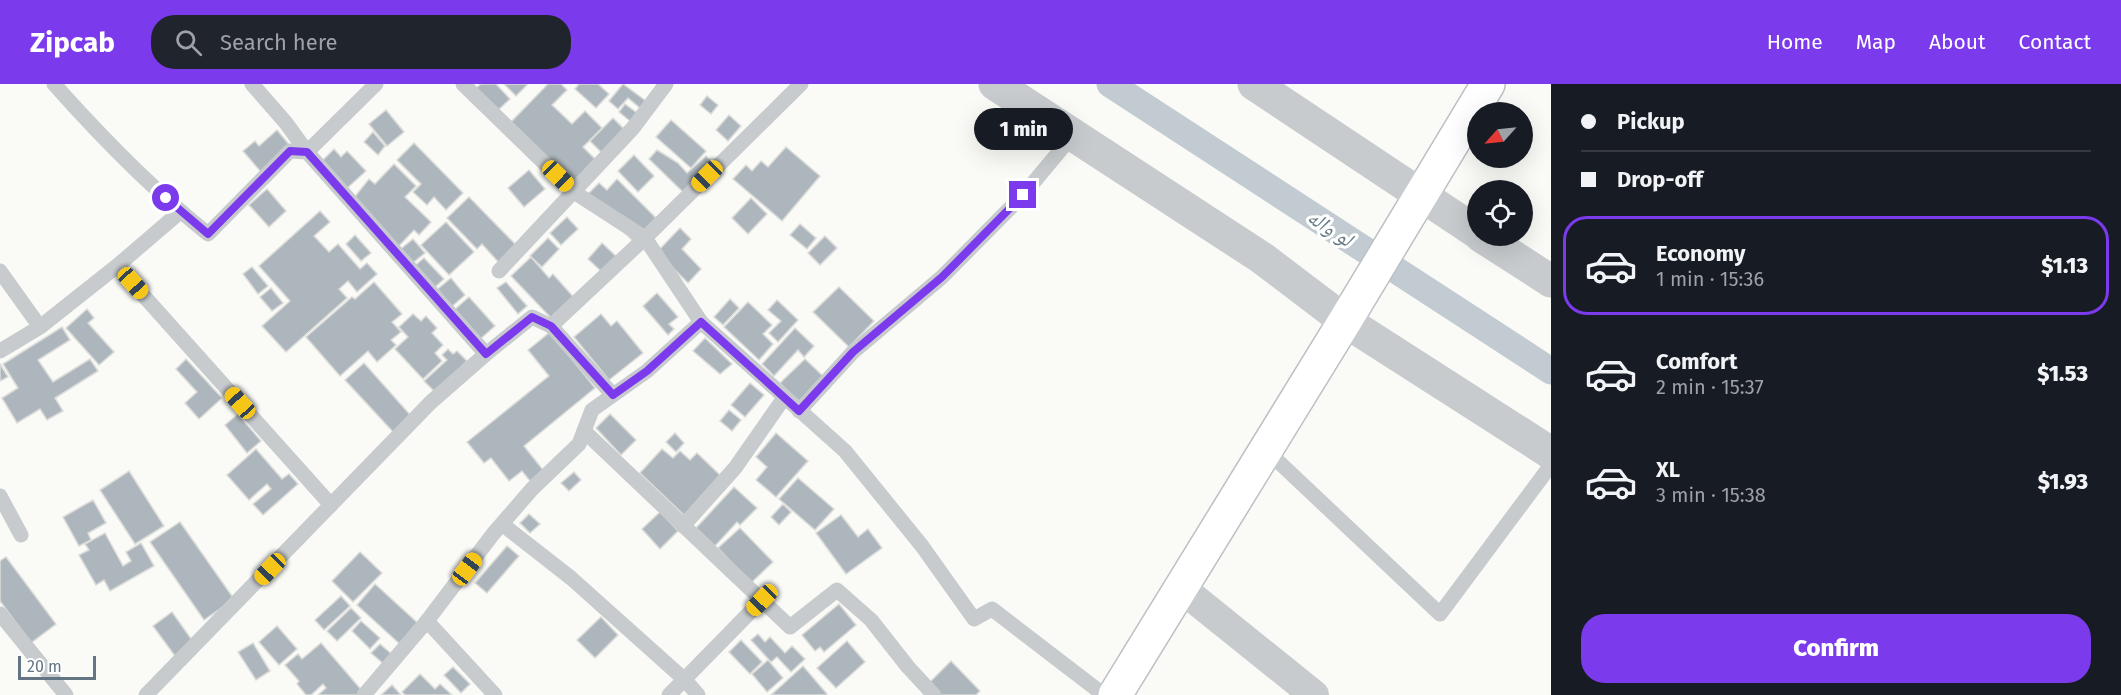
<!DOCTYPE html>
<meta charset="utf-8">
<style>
:root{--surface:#171b24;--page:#20242c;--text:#f1f3f6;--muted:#9ea1a6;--line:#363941;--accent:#7c3aed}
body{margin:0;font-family:"Fira Sans","Noto Naskh Arabic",sans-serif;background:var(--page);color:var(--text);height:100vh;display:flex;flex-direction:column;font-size:22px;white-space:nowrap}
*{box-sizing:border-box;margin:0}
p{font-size:20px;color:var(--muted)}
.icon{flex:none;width:33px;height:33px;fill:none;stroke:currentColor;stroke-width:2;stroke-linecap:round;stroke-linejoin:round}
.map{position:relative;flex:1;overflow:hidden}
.panel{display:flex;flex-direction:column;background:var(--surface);width:570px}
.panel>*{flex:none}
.top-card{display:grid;align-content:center;height:132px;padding:0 30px;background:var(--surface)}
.needle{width:39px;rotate:243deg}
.fabs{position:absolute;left:1467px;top:18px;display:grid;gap:12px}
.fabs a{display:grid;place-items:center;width:66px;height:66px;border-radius:50%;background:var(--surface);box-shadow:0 6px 24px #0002;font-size:30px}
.scale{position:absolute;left:18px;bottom:15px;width:78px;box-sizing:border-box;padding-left:6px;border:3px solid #637483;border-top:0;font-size:16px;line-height:21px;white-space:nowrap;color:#637483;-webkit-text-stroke:4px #fff;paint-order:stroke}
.end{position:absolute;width:27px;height:27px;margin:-14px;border:8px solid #7c3aed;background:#fff;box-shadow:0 0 0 3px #fff}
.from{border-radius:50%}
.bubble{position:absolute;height:42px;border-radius:21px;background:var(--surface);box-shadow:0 6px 24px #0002;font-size:20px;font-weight:800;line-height:42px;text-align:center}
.car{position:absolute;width:18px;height:36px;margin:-18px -9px;border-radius:8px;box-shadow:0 0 4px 2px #0007;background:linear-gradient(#f5c518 24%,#345 0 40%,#f5c518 0 76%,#345 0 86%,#f5c518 0)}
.top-card b{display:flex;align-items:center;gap:21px;height:57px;font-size:22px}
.top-card b+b{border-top:2px solid var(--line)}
.top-card i{width:15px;height:15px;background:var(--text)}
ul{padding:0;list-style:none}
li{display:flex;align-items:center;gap:18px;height:99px;margin:0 12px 9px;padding:0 18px;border:3px solid transparent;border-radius:24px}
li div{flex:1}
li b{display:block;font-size:22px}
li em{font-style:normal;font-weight:800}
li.on{border-color:var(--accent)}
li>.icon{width:54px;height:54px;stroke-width:1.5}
.primary-button{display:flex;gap:12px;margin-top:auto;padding:12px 30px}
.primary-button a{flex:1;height:69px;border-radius:24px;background:var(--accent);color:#fff;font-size:24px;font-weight:800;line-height:69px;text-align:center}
header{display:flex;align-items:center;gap:36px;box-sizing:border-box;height:84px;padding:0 30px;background:var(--accent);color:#fff}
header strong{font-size:28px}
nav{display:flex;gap:33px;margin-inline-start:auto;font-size:21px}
.search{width:420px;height:54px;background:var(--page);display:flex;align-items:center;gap:15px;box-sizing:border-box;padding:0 21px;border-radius:24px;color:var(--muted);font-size:22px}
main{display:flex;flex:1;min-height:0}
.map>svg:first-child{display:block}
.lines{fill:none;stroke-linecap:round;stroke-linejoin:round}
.canal{stroke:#c2cbd1;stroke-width:27}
.building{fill:#adb6bc;stroke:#dbdcd9;stroke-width:1.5}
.secondary-casing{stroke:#bbc0c5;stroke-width:36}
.service{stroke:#c7cbce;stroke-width:15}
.minor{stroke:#c7cbce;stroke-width:30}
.tertiary{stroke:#c7cbce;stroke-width:33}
.secondary{stroke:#fff;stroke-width:33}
.route{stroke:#7c3aed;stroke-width:8}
.labels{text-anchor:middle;stroke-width:6;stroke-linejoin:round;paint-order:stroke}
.water-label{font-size:21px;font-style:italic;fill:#637a84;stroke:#fff}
</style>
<header>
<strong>Zipcab</strong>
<div class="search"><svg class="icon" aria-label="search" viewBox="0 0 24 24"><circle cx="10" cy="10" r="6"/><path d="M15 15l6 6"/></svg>Search here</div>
<nav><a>Home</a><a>Map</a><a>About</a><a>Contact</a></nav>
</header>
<main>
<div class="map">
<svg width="1551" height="611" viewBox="0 0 1551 611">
<rect width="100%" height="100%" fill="#fafaf7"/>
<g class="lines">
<path class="canal" d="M1110,0L1551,287"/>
</g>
<g class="building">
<path d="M481,0H496L510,15L496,28L475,5Z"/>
<path d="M504,0H526L527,1L516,12Z"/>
<path d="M548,0H561L567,6L552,21L572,40L585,27L602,44L583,63L595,75L571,100L510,39Z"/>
<path d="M579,0H598L609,10L596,24L575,5Z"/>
<path d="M623,0L646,17L640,24L628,14L618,25L609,17Z"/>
<path d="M707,12L718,21L711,30L700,21Z"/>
<path d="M625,20L637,29L631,38L619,28Z"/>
<path d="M386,26L404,48L387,62L369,40Z"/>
<path d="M729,31L741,42L728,57L716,46Z"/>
<path d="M613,34L625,46L602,69L590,57Z"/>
<path d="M671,36L706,67L691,84L656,53Z"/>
<path d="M277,46L291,63L261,88L243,67L255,57L259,62Z"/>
<path d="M373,48L385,62L378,71L364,58Z"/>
<path d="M414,59L463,109L446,126L434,113L427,121L413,108L421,100L397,76Z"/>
<path d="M786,63L820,92L782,137L733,95L746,81L752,87L761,77L768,83Z"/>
<path d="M334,65L341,73L347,67L366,87L345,106L320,79Z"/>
<path d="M657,66L678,79L687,89L706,72L714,80L683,108L649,75Z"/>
<path d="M634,71L654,92L638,108L618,87Z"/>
<path d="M394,80L416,102L405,113L431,138L419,151L414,146L397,164L353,115L369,95L375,100Z"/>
<path d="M529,86L545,105L524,123L508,104Z"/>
<path d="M617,95L656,134L634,158L587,111L599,99L607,106Z"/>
<path d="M267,105L286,127L269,143L249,121Z"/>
<path d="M469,113L519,164L501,181L482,160L477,165L447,134Z"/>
<path d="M751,114L767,130L748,150L732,134Z"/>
<path d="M320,127L330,138L314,152L329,168L338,160L360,185L367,179L377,190L357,208L348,197L339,205L347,214L286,268L262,242L290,217L259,182Z"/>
<path d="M567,133L578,145L561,161L550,149Z"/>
<path d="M446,138L474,168L449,191L421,161Z"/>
<path d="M800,140L816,154L807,165L790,151Z"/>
<path d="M680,144L691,155L682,165L701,185L688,199L657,168Z"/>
<path d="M355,151L371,169L361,177L346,160Z"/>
<path d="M825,152L837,164L820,181L808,169Z"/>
<path d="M548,154L559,165L542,183L530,172Z"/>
<path d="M413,155L425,169L409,182L397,168Z"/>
<path d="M602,159L618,174L604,190L588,175Z"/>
<path d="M531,173L549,194L553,190L576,216L554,237L511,192Z"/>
<path d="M424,174L444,195L433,205L412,184Z"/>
<path d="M252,183L268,202L258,210L243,190Z"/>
<path d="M451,194L465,211L449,225L434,208Z"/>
<path d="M374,198L402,230L392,238L401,248L391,256L396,261L377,278L368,267L340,292L306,253L352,213L355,215Z"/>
<path d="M506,198L527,222L518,230L497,204Z"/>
<path d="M839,203L874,237L849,263L813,228Z"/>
<path d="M271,204L283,219L272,227L260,213Z"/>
<path d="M657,209L678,233L669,240L674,245L668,251L643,222Z"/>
<path d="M469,213L495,242L479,256L453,227Z"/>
<path d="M730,215L739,224L723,241L714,233Z"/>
<path d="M777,216L798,236L778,258L769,249L781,237L768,226Z"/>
<path d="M748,218L772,241L763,250L773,260L759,276L724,243Z"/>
<path d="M87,225L94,234L88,239L114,268L99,281L66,244Z"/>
<path d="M413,230L421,237L426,232L437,244L432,249L443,261L435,269L442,277L423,295L395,265L408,253L399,243Z"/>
<path d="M601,230L611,242L617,237L643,269L609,296L574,253Z"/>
<path d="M62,243L70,256L38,276L53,298L90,275L98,287L55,314L63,327L47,336L40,325L17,339L2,314L18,304L3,280Z"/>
<path d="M795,244L814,262L804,273L798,266L774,292L762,280Z"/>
<path d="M550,248L595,304L524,362L543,386L530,397L522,387L509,397L491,374L484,379L467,358L549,292L528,266Z"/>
<path d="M705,254L732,280L720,290L693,267Z"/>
<path d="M448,265L453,270L457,267L467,277L435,308L424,297L447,276L442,271Z"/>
<path d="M186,275L222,314L199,335L185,319L197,308L176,285Z"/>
<path d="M805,275L827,296L799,319L780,299Z"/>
<path d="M364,279L412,333L395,350L345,296Z"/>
<path d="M0,280L8,293L0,297Z"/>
<path d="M750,299L764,311L745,333L731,321Z"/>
<path d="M729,326L741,336L732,347L720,337Z"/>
<path d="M238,330L261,357L247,369L225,341Z"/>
<path d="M610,330L636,356L621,371L596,344Z"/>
<path d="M675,349L684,359L676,368L666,358Z"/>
<path d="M776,349L808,377L776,413L756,396L767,383L756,373Z"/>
<path d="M256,365L282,395L289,390L298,400L263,431L253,420L271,405L267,400L249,416L227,391Z"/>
<path d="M662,365L673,374L680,367L690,376L697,369L723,394L686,433L640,389Z"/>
<path d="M129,387L164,442L135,460L100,406Z"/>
<path d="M574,388L581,396L569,407L561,399Z"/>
<path d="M798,394L834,425L815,446L779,415Z"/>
<path d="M734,403L757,424L740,441L737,438L715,462L696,444Z"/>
<path d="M93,416L106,439L88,449L91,456L79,462L63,433Z"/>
<path d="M783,420L791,428L779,441L771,433Z"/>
<path d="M660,428L678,447L660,465L642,445Z"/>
<path d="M529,430L540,440L530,449L520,439Z"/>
<path d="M841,431L858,453L868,445L882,464L846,490L816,449Z"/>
<path d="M180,438L234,515L204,536L150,458Z"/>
<path d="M740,444L773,478L751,499L718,464Z"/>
<path d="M105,449L123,482L131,477L126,468L141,459L154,482L110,507L104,496L96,501L79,471L89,466L85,460Z"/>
<path d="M507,462L519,472L487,509L475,499Z"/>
<path d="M360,468L382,489L353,518L332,497Z"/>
<path d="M6,473L56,540L31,559L0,517V477Z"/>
<path d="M375,500L420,541L402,562L357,521Z"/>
<path d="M341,512L350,522L324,546L315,536Z"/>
<path d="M839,520L856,541L824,568L820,563L815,567L802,551Z"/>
<path d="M351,524L361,534L337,557L327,547Z"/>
<path d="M172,528L194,559L175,572L153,542Z"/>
<path d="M601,533L618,551L595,574L577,556Z"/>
<path d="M361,537L380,554L370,565L352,547Z"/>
<path d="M277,542L297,565L279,581L259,558Z"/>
<path d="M758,550L765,558L770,553L785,569L792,562L805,575L791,588L777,573L771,578L751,556Z"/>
<path d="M741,556L762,578L750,590L729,568Z"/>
<path d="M847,557L865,578L836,604L817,584Z"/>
<path d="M253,559L270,587L256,596L238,568Z"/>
<path d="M321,559L364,609L362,611H318L326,604L323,600L311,611H306L297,600L299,597L285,581L298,570L302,575Z"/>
<path d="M380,560L395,573L386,582L371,569Z"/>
<path d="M768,576L783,594L767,608L752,590Z"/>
<path d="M951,577L980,607L976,611H936L926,602Z"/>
<path d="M803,582L827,610L826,611H771Z"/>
<path d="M453,583L470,600L461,609L444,591Z"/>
<path d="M420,590L435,605L440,600L452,611H405L402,608Z"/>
<path d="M392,601L401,611H381Z"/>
</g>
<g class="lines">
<defs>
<path id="secondary" d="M1115,611L1345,237L1488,0"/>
</defs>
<use href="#secondary" class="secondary-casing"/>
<g class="service">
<path d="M54,0C102,54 152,105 208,150L290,67L307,68L486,270"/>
<path d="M252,0L286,39L307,68L376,0"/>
<path d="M463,0L574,108L645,154L701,238L845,367L922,462L974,535L992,525L1104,611"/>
<path d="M117,182L331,421"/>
<path d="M0,187L40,243"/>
<path d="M499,187L633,44L666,0"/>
<path d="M551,242L645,154L801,0"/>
<path d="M0,267L40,243L117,182L180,128"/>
<path d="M799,327L853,268L942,193L1023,111L1073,51"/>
<path d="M584,347L790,543L837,506L871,536L908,583L934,611"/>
<path d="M1266,366L1440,530L1551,381"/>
<path d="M0,412L21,451"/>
<path d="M502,440L571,494L685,596L698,611"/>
<path d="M683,442L735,384L784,314"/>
<path d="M0,530L66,611"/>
<path d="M427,537L495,611"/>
<path d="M146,611L431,318L486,270L532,233L551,242L613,311"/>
<path d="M364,611L427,537L493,450L532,405L579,360L592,326L647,287L701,238"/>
<path d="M669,611L762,516"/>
</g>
<path class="minor" d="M1181,504L1314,611"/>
<g class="tertiary">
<path d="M995,0L1262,174L1345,237L1551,369"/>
<path d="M1254,0L1478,149"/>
<path d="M1481,152L1551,197"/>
</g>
<use href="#secondary" class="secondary"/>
</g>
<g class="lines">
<path class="route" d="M166,114L208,150L290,67L307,68L486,270L532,233L551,242L613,311L647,287L701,238L799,327L853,268L942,193L1023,111"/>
</g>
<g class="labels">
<g class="water-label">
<text transform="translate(1330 144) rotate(33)" y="7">لو واله</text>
</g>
</g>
</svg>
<div class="fabs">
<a><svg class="needle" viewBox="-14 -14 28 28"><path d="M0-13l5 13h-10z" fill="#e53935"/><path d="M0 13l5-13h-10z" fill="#9ea1a6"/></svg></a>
<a><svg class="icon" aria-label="locate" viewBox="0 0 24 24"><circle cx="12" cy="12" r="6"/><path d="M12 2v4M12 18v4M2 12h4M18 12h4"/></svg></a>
</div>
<div class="scale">20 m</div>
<i class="end from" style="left:166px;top:114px"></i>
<i class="end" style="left:1023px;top:111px"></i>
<div class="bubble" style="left:974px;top:24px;width:99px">1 min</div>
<i class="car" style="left:558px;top:92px;rotate:134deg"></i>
<i class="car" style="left:707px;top:92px;rotate:225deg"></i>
<i class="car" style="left:133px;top:199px;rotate:138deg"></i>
<i class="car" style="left:240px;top:319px;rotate:318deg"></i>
<i class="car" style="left:270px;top:485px;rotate:224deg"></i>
<i class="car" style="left:467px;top:485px;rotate:37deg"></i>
<i class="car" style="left:762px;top:516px;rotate:224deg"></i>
</div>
<section class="panel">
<div class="top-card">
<b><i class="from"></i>Pickup</b>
<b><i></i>Drop-off</b>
</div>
<ul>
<li class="on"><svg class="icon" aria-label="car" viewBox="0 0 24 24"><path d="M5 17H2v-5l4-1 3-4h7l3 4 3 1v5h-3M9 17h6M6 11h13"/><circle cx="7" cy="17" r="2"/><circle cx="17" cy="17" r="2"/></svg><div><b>Economy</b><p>1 min · 15:36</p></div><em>$1.13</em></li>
<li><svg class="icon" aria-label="car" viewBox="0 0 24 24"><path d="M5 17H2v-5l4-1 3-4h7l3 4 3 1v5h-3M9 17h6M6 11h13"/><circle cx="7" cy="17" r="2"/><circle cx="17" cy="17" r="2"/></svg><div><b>Comfort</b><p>2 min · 15:37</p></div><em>$1.53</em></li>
<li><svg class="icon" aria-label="car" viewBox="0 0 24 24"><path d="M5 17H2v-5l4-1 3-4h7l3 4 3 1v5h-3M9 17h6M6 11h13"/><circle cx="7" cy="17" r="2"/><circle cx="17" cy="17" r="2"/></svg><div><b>XL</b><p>3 min · 15:38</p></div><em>$1.93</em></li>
</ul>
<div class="primary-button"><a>Confirm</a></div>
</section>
</main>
